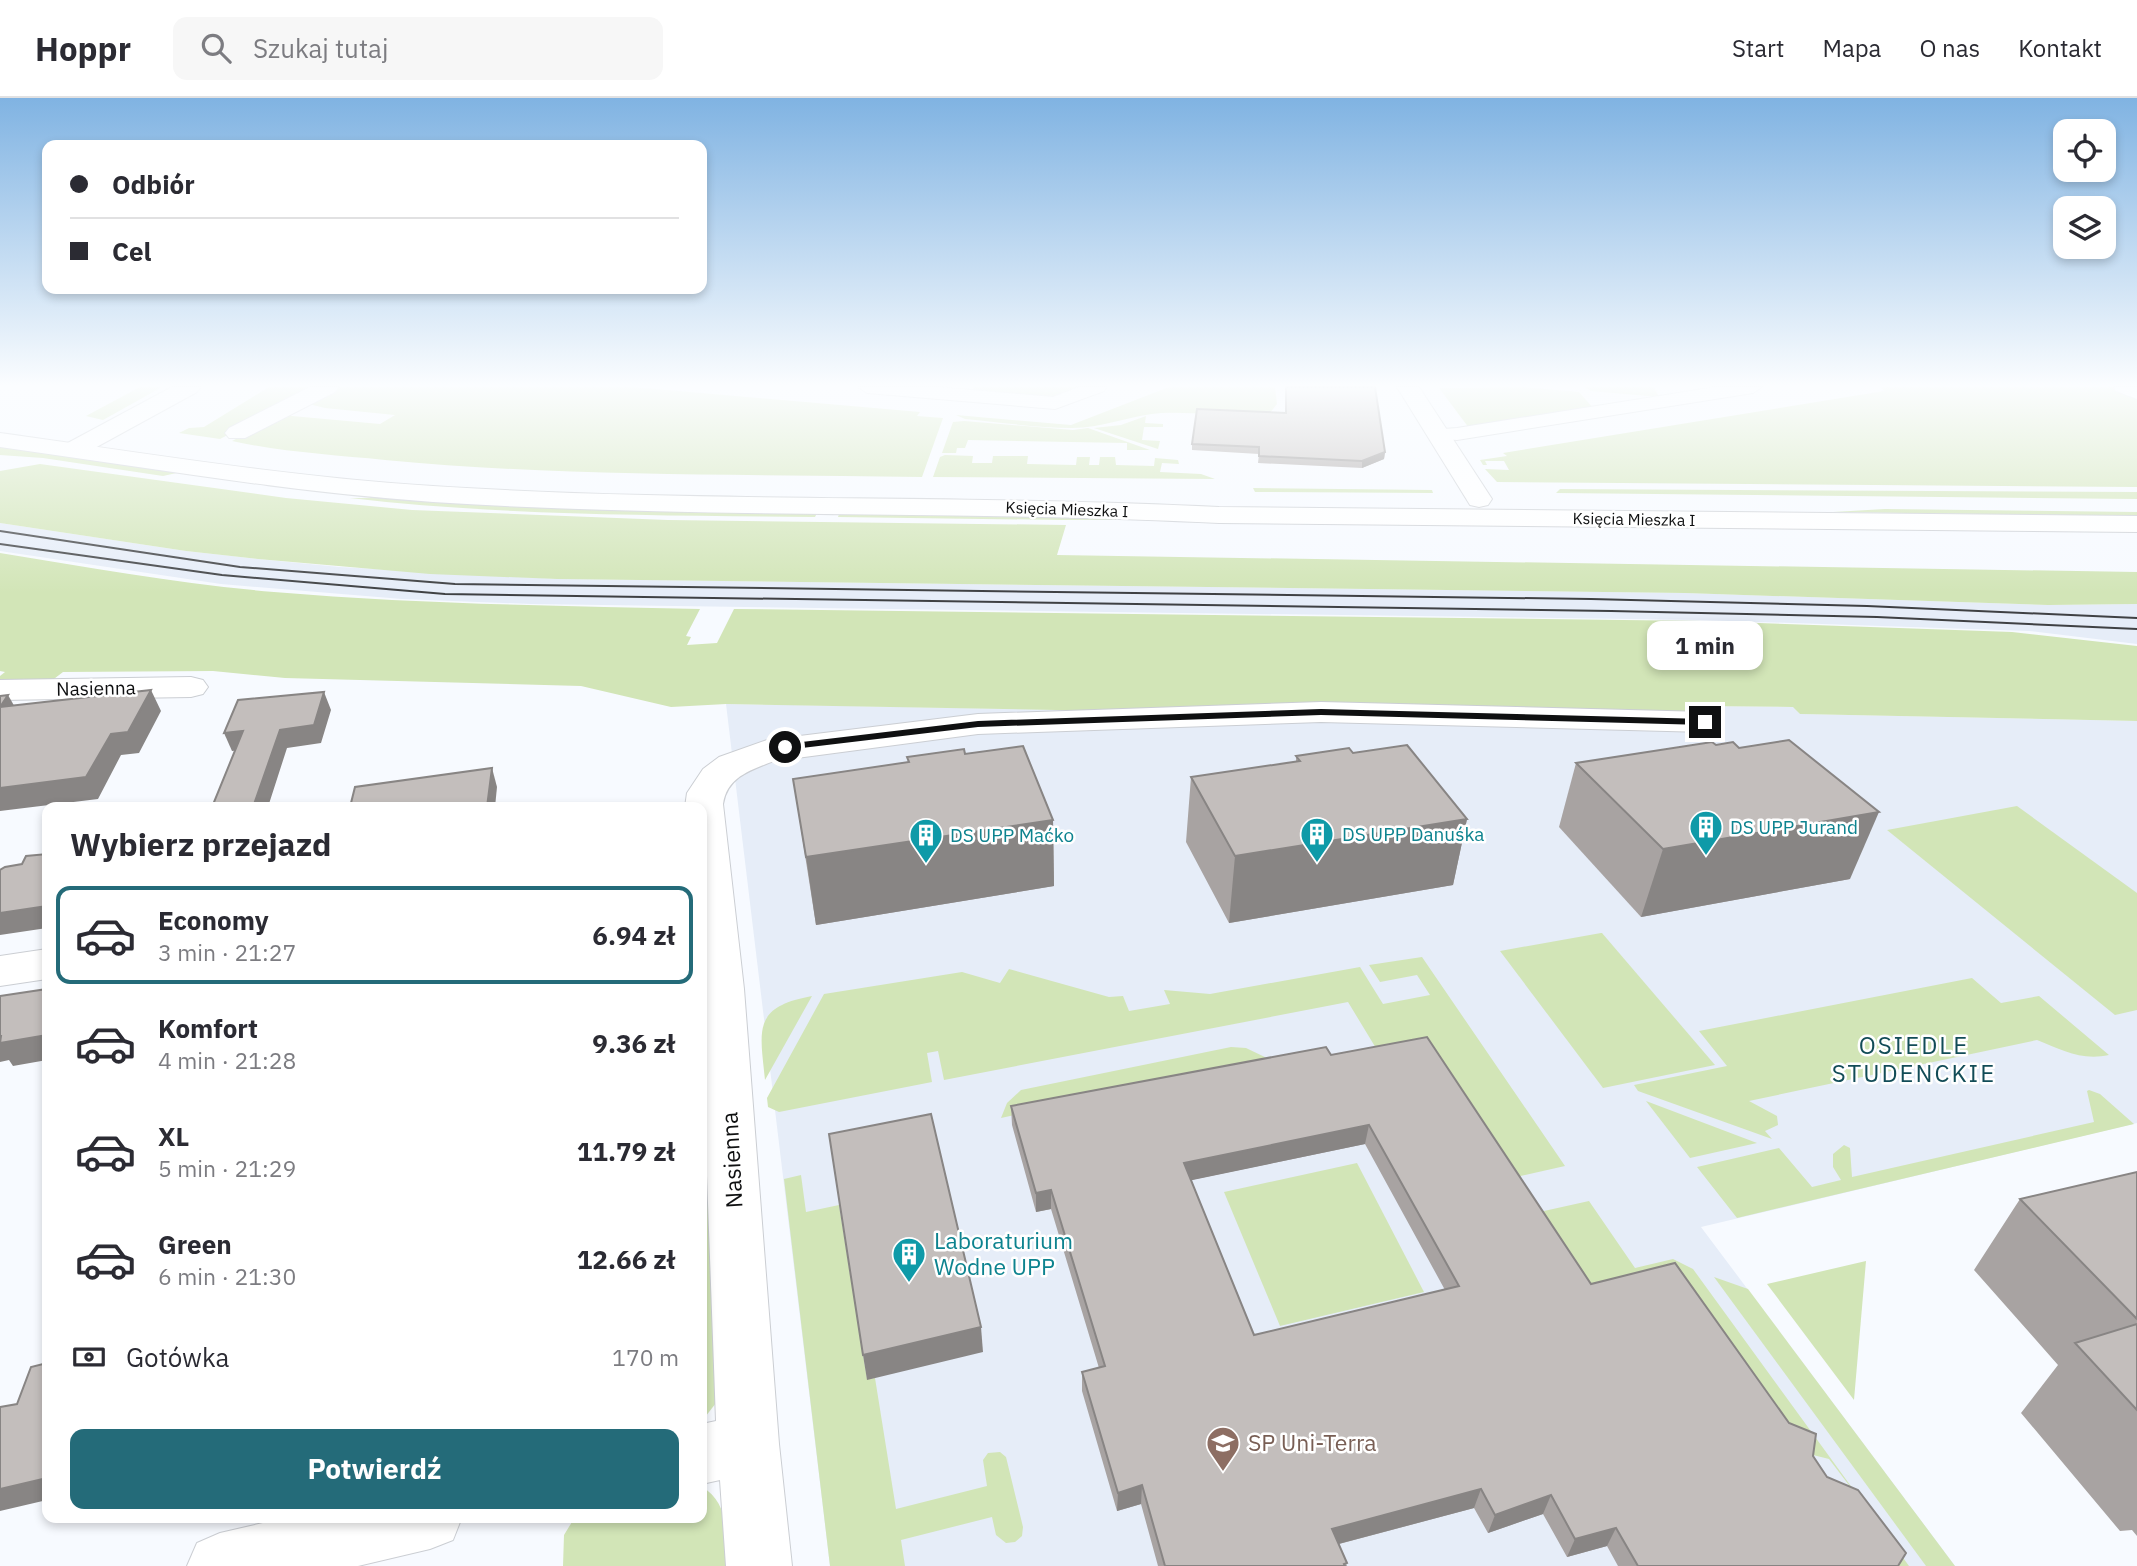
<!DOCTYPE html>
<html lang="pl">
<meta charset="utf-8">
<style>
:root{--surface:#fff;--page:#f7f7f7;--text:#2b2b33;--muted:#7c7c81;--line:#e1e1e2;--accent:#246b79}
body{margin:0;font-family:"IBM Plex Sans",sans-serif;background:var(--page);color:var(--text);height:100vh;display:flex;flex-direction:column;font-size:26px;white-space:nowrap}
*{box-sizing:border-box;margin:0}
p{font-size:23px;color:var(--muted)}
.icon{flex:none;width:38px;height:38px;fill:none;stroke:currentColor;stroke-width:2;stroke-linecap:round;stroke-linejoin:round}
.map{position:relative;flex:1;overflow:hidden}
.drawer{position:absolute;left:42px;top:704px;width:665px;height:721px;display:flex;flex-direction:column;background:var(--surface);border-radius:14px;box-shadow:0 4px 10px #0003}
.drawer>*{flex:none}
.guide{position:absolute;left:42px;top:42px;width:665px;height:154px;border-radius:14px;box-shadow:0 4px 10px #0003;display:grid;align-content:center;height:154px;padding:0 28px;background:var(--surface)}
.tools{position:absolute;left:2053px;top:21px;display:grid;gap:14px}
.tools a{display:grid;place-items:center;width:63px;height:63px;border-radius:14px;background:var(--surface);box-shadow:0 4px 10px #0003;font-size:35px}
.end{position:absolute;width:32px;height:32px;margin:-16px;border:9px solid #0f1011;background:#fff;box-shadow:0 0 0 4px #fff}
.from{border-radius:50%}
.bubble{position:absolute;height:49px;border-radius:14px;background:var(--surface);box-shadow:0 4px 10px #0003;font-size:23px;font-weight:700;line-height:49px;text-align:center}
.guide b{display:flex;align-items:center;gap:24px;height:66px;font-size:26px}
.guide b+b{border-top:2px solid var(--line)}
.guide i{width:18px;height:18px;background:var(--text)}
ul{padding:0;list-style:none}
li{display:flex;align-items:center;gap:21px;height:98px;margin:0 14px 10px;padding:0 14px;border:4px solid transparent;border-radius:14px}
li div{flex:1}
li b{display:block;font-size:26px}
li em{font-style:normal;font-weight:700}
li.on{border-color:var(--accent)}
li>.icon{width:63px;height:63px;stroke-width:1.5}
h2{padding:0 28px;font-size:32px;line-height:84px}
.pay{display:flex;align-items:center;gap:18px;height:77px;padding:0 28px;font-size:26px}
.pay p{margin-inline-start:auto}
.button{display:flex;gap:14px;margin-top:auto;padding:14px 28px}
.button a{flex:1;height:80px;border-radius:14px;background:var(--accent);color:#fff;font-size:28px;font-weight:700;line-height:80px;text-align:center}
header{display:flex;align-items:center;gap:42px;box-sizing:border-box;height:98px;padding:0 35px;background:var(--surface);border-bottom:2px solid var(--line)}
header strong{font-size:33px}
nav{display:flex;gap:38px;margin-inline-start:auto;font-size:24px}
.search{width:490px;height:63px;background:var(--page);display:flex;align-items:center;gap:18px;box-sizing:border-box;padding:0 24px;border-radius:14px;color:var(--muted);font-size:26px}
.map>svg:first-child{display:block}
.built{fill:#e6edf8}
.green{fill:#d2e5b7}
.lines{fill:none;stroke-linecap:round;stroke-linejoin:round}
.pedestrian-casing{stroke:#cbced3;stroke-width:2}
.minor-casing{stroke:#cbced3;stroke-width:2}
.tertiary-casing{stroke:#cbced3;stroke-width:2}
.pedestrian{fill:#fff;fill-rule:evenodd}
.minor{fill:#fff;fill-rule:evenodd}
.tertiary{fill:#fff;fill-rule:evenodd}
.tram{stroke:#3f4143;stroke-width:2}
.wall{fill:#a8a3a2;fill-rule:evenodd}
.shaded-wall{fill:#888584}
.building{fill:#c3bebc;stroke:#888584;stroke-width:2;fill-rule:evenodd}
.route{fill:#0f1011}
.labels{text-anchor:middle;stroke-width:5;stroke-linejoin:round;paint-order:stroke}
.far-street-label{font-size:16px;fill:#0f1011;stroke:#fff}
.street-label{font-size:19px;fill:#0f1011;stroke:#fff}
.culture-label{font-size:19px;fill:#0d838f;stroke:#fff;text-anchor:start}
.near-street-label{font-size:23px;fill:#0f1011;stroke:#fff}
.near-culture-label{font-size:23px;fill:#0d838f;stroke:#fff;text-anchor:start}
.near-education-label{font-size:23px;fill:#785e54;stroke:#fff;text-anchor:start}
.near-neighbourhood-label{font-size:24px;letter-spacing:2px;fill:#124c57;stroke:#fff}
</style>
<header>
<strong>Hoppr</strong>
<div class="search"><svg class="icon" aria-label="search" viewBox="0 0 24 24"><circle cx="10" cy="10" r="6"/><path d="M15 15l6 6"/></svg>Szukaj tutaj</div>
<nav><a>Start</a><a>Mapa</a><a>O nas</a><a>Kontakt</a></nav>
</header>
<div class="map">
<svg width="2137" height="1468" viewBox="0 0 2137 1468">
<rect width="100%" height="100%" fill="#f7faff"/>
<g class="built">
<path d="M0,425L186,453L258,461L340,469L557,481L1685,495L2048,507L2137,506V546L2029,533L1700,522L531,506L402,501L221,486L0,453Z"/>
<path d="M726,606L1713,623L1695,608L1794,609L1800,616L2137,623V1025L1701,1129L1955,1468H830Z"/>
</g>
<g class="green">
<path d="M140,289H162L103,322L86,318Z"/>
<path d="M269,289H320L220,341L179,335L189,330L204,329Z"/>
<path d="M336,289H633L920,314L917,318L943,320L922,379C743,376 563,379 385,362C334,357 282,354 232,343L281,317L380,326L395,317L325,310L305,305Z"/>
<path d="M973,289H1085L1052,301L973,293Z"/>
<path d="M1169,289H1275L1277,306L1269,316C1233,320 1197,313 1161,315C1131,317 1103,330 1072,330C1036,330 1000,324 965,321L956,317L1071,327Z"/>
<path d="M1524,289L1579,294L1594,311L1469,330L1439,290Z"/>
<path d="M1585,289H1654L1659,299L1591,293Z"/>
<path d="M1881,289H2118L2137,298V389L1497,384L1485,371L1509,372L1504,363H1485L1487,367H1483L1480,362L1507,358L1503,355L1884,293Z"/>
<path d="M1146,318L1145,325L1163,326V329H1144L1142,342L1160,343L1158,351L1094,330L1121,327Z"/>
<path d="M964,323L1073,332L1088,330L1150,352H1127V345L968,342L965,350H957L956,355H942L953,324Z"/>
<path d="M0,347L181,374L163,378L43,360L0,357Z"/>
<path d="M945,357L973,358L972,365H992L993,358H1028L1027,366L1076,367L1077,359H1090L1089,367H1099L1100,359H1115L1116,367L1154,368L1155,360L1178,362L1179,366L1162,365L1160,374L1201,376L1215,381L933,379L940,359Z"/>
<path d="M40,366L286,400L412,412L668,422L1066,427L1057,457L2137,474V506L2048,507L1685,495L557,481L430,476L258,461L186,453L0,425V373Z"/>
<path d="M1253,390L1432,392L1433,395L1255,394Z"/>
<path d="M1560,391L2137,394V401L1556,395Z"/>
<path d="M350,400H411L818,413L815,419C660,417 504,418 350,400Z"/>
<path d="M1885,411L2137,414V418L1833,414Z"/>
<path d="M840,413L1124,418L1116,422H1063L838,419Z"/>
<path d="M0,455C91,470 182,486 274,494C416,506 558,508 700,511L686,538L691,539L687,547L717,545L734,511L1702,523L2012,534L2137,548V623L1800,616L1793,609L1696,608L1714,624L726,606L671,609L581,588L285,580L213,573L63,574L50,584L0,585V578L5,574L0,573Z"/>
<path d="M2017,708L2137,795V912L2115,917L1887,732Z"/>
<path d="M1601,835H1602L1715,967L1603,990L1500,853Z"/>
<path d="M1422,859L1565,1068L1503,1082L1385,965L1348,904L944,982L938,953L927,955L932,984L779,1014L768,1009L767,1000L824,896L962,874L1000,885L1009,871L1109,899L1123,898L1129,913L1170,906L1164,892L1210,896L1360,869L1383,906L1430,897L1417,877L1380,884L1369,867Z"/>
<path d="M1972,880L2001,905L2039,898L2109,957C2081,963 2062,952 2037,942L1749,1003L1777,1018L1778,1027L1765,1033L1772,1041L1638,993L1634,987L1727,968L1699,933Z"/>
<path d="M812,898L765,982C760,932 752,909 812,898Z"/>
<path d="M702,936L720,1289L716,1305L702,1323Z"/>
<path d="M1231,949L1246,950L1269,961L1001,1020L1007,1005L1021,992Z"/>
<path d="M2089,992L2100,996L2134,1026L1737,1120L1697,1069L1779,1050L1812,1089L1841,1082L1833,1069V1056L1844,1047L1850,1050L1852,1079L2094,1024L2087,993Z"/>
<path d="M1646,1003L1757,1045L1690,1060Z"/>
<path d="M1357,1065L1424,1194L1280,1228L1224,1094Z"/>
<path d="M801,1077L806,1114L839,1107L867,1281L875,1280L896,1411L987,1388L983,1362L988,1355L1000,1354L1006,1359L1023,1429L1022,1438L1015,1444L1006,1445L996,1437L992,1419L901,1442L905,1468H830L784,1081Z"/>
<path d="M1589,1103L1635,1170L1673,1161L1693,1171L1909,1468H1889L1855,1395L1829,1361L1805,1355L1571,1208L1526,1117Z"/>
<path d="M1866,1163L1854,1302L1767,1186Z"/>
<path d="M1714,1179L1748,1191L1955,1468H1926Z"/>
<path d="M702,1389C730,1405 726,1439 730,1468H563L564,1437L575,1419H702Z"/>
</g>
<g class="lines">
<defs>
<g id="pedestrian">
<path d="M858,289H937L1053,299L1079,289H1106L1104,293L1055,311L867,295Z"/>
<path d="M1716,289H1762L1753,295L1457,342L1430,340L1427,336L1430,332L1457,330Z"/>
<path d="M2114,289H2137V301L2116,293Z"/>
</g>
<g id="minor">
<path d="M172,289H200L197,294L82,357L73,359L64,357L61,352L64,347Z"/>
<path d="M310,289H338L335,294L245,340H229L225,335L229,330Z"/>
<path d="M1397,289H1419L1492,401L1488,407L1479,409L1470,407Z"/>
<path d="M191,579L203,582L208,589L203,596L191,599L0,602V582Z"/>
<path d="M1321,604L1705,614L1717,617L1722,624L1717,631L1705,634L1321,624L978,636L774,663C751,672 727,679 723,706L744,891L779,1346L792,1468H726L720,1382L702,1386V1326L716,1323L702,941V709H685L687,695L703,671L719,659L767,642L978,616Z"/>
<path d="M47,851V881L0,888V858Z"/>
<path d="M289,1419H462L453,1442L430,1451L358,1468H187L197,1445L220,1435Z"/>
</g>
<path id="tertiary" d="M0,335C144,355 288,379 433,388C695,405 957,396 1219,409L2137,418V434L1219,425C957,412 694,421 433,404C288,394 144,369 0,349Z"/>
</defs>
<use href="#pedestrian" class="pedestrian-casing"/>
<use href="#minor" class="minor-casing"/>
<use href="#tertiary" class="tertiary-casing"/>
<use href="#pedestrian" class="pedestrian"/>
<use href="#minor" class="minor"/>
<use href="#tertiary" class="tertiary"/>
<g class="tram">
<path d="M0,433L240,469L455,486L1591,501L1867,508L2137,520"/>
<path d="M0,446L222,477L445,496L1611,513L1877,519L2137,531"/>
</g>
</g>
<g class="wall">
<path d="M1285,289H1375L1385,354L1384,361L1362,370L1258,365L1259,356L1192,352V346L1286,315Z"/>
<path d="M1353,655L1467,721L1453,787L1229,825L1186,744L1191,679L1296,664V658Z"/>
<path d="M965,656L1053,722L1054,788L816,827L793,681L908,664L907,659Z"/>
<path d="M1576,665L1850,781L1641,819L1559,729Z"/>
<path d="M1331,957L1591,1186L1813,1358L1827,1379L1898,1468H1618L1607,1448L1567,1459L1543,1416L1488,1435L1474,1410L1339,1446L1347,1468H1158L1141,1406L1117,1413L1082,1293V1274L1099,1270L1051,1111L1036,1114L1012,1027L1011,1008ZM1365,1046L1445,1192L1254,1237L1191,1082Z"/>
<path d="M2137,1074V1438L2132,1432L2120,1433L2021,1315L2058,1267L1974,1172L2020,1101Z"/>
</g>
<g class="shaded-wall">
<path d="M1385,354L1384,361L1362,370V363Z"/>
<path d="M151,592L161,613L139,655L121,657L98,701L0,713V690L111,636Z"/>
<path d="M324,594L331,612L321,645L287,650L268,709H253L280,632Z"/>
<path d="M8,597L20,618L0,609Z"/>
<path d="M243,633L250,651L232,653L224,635Z"/>
<path d="M492,670L497,689L495,709H487Z"/>
<path d="M1879,714L1850,781L1641,819L1663,751Z"/>
<path d="M1467,721L1453,787L1229,825L1235,758Z"/>
<path d="M1053,722L1054,788L816,827L806,759Z"/>
<path d="M47,808V830L0,837V815Z"/>
<path d="M47,937V962L13,968L9,962L0,964V938Z"/>
<path d="M1369,1027L1365,1046L1183,1084L1184,1065Z"/>
<path d="M1051,1092V1111L1036,1114V1095Z"/>
<path d="M981,1229L983,1254L867,1282L863,1257Z"/>
<path d="M47,1380V1402L0,1413V1391Z"/>
<path d="M1142,1387L1141,1406L1117,1413L1118,1395Z"/>
<path d="M1481,1391L1474,1410L1327,1449L1332,1431Z"/>
<path d="M1551,1397L1543,1416L1488,1435L1495,1417Z"/>
<path d="M1616,1430L1607,1448L1567,1459L1575,1441Z"/>
</g>
<g class="building">
<path d="M1286,289H1375L1385,354L1362,363L1259,358V349L1192,346L1197,311L1286,315Z"/>
<path d="M151,592L128,634L111,636L86,679L0,690V598L8,597L0,609Z"/>
<path d="M324,594L314,627L280,632L253,709H212L243,633L224,635L238,602Z"/>
<path d="M1789,642L1879,714L1663,751L1576,665L1712,644L1716,647L1733,644L1739,650Z"/>
<path d="M1407,647L1467,721L1235,758L1191,679L1300,663L1296,658L1349,650L1353,655Z"/>
<path d="M1023,648L1053,722L806,759L793,681L909,664L907,659L964,651L965,656Z"/>
<path d="M492,670L487,709H350L355,689Z"/>
<path d="M47,756V808L0,815V772L5,769L22,766L26,758Z"/>
<path d="M47,891V937L0,945L1,938H0V898Z"/>
<path d="M1427,939L1591,1186L1675,1165L1789,1325L1816,1336L1813,1358L1827,1379L1858,1392L1906,1455L1898,1468H1638L1616,1430L1575,1441L1551,1397L1495,1417L1481,1391L1332,1431L1347,1465L1344,1466L1345,1468H1165L1142,1387L1118,1395L1082,1274L1105,1268L1051,1092L1036,1095L1011,1008L1326,949L1331,957ZM1369,1027L1459,1188L1254,1237L1184,1065Z"/>
<path d="M931,1016L981,1229L863,1257L829,1036Z"/>
<path d="M2137,1074V1221L2020,1101Z"/>
<path d="M2137,1226V1312L2075,1245Z"/>
<path d="M47,1265V1380L0,1391V1309L17,1306L31,1269Z"/>
</g>
<linearGradient id="sky" x2="0" y2="1"><stop stop-color="#80b3e2"/><stop offset="0.58" stop-color="#fbfdff"/><stop offset="1" stop-color="#fbfdff" stop-opacity="0"/></linearGradient>
<rect width="2137" height="495" fill="url(#sky)"/>
<path class="route" d="M1321,611L1705,621L1710,624L1705,627L1321,617L978,629L785,652L780,649L785,646L978,623Z"/>
<defs>
<symbol id="building-pin" viewBox="-11 -11 22 30"><path d="M0 17L-7.5 6A9.5 9.5 0 1 1 7.5 6Z" fill="#0f9aa8" stroke="#fff"/><path d="M-4-6H4V6H1V3H-1V6H-4ZM-2.5-4.3h1.7v1.8h-1.7ZM.8-4.3h1.7v1.8H.8ZM-2.5-1h1.7V.8h-1.7ZM.8-1h1.7V.8H.8Z" fill="#fff"/></symbol>
<symbol id="school-pin" viewBox="-11 -11 22 30"><path d="M0 17L-7.5 6A9.5 9.5 0 1 1 7.5 6Z" fill="#8d6e63" stroke="#fff"/><path d="M0-5L7-2L0 1L-7-2ZM-4 1L0 2.5L4 1V4Q0 6-4 4Z" fill="#fff"/></symbol>
</defs>
<g fill-rule="evenodd">
<use href="#building-pin" x="1687" y="710" width="38" height="52"/>
<use href="#building-pin" x="1298" y="717" width="38" height="52"/>
<use href="#building-pin" x="907" y="718" width="38" height="52"/>
<use href="#building-pin" x="890" y="1137" width="38" height="52"/>
<use href="#school-pin" x="1204" y="1326" width="38" height="52"/>
</g>
<g class="labels">
<g class="far-street-label">
<text transform="translate(1067 411) rotate(2)" y="6">Księcia Mieszka I</text>
<text transform="translate(1634 421) rotate(1)" y="6">Księcia Mieszka I</text>
</g>
<g class="street-label">
<text transform="translate(96 590) rotate(-1)" y="7">Nasienna</text>
</g>
<g class="culture-label">
<text x="1730" y="736">DS UPP Jurand</text>
<text x="1342" y="743">DS UPP Danuśka</text>
<text x="950" y="744">DS UPP Maćko</text>
</g>
<g class="near-street-label">
<text transform="translate(732 1062) rotate(-93)" y="8">Nasienna</text>
</g>
<g class="near-culture-label">
<text x="934" y="1151">Laboraturium<tspan x="934" dy="26">Wodne UPP</tspan></text>
</g>
<g class="near-education-label">
<text x="1248" y="1353">SP Uni-Terra</text>
</g>
<g class="near-neighbourhood-label">
<text x="1914" y="956">OSIEDLE<tspan x="1914" dy="28">STUDENCKIE</tspan></text>
</g>
</g>
</svg>
<div class="tools">
<a><svg class="icon" aria-label="locate" viewBox="0 0 24 24"><circle cx="12" cy="12" r="6"/><path d="M12 2v4M12 18v4M2 12h4M18 12h4"/></svg></a>
<a><svg class="icon" aria-label="layers" viewBox="0 0 24 24"><path d="M12 4l9 5-9 5-9-5zM3 14l9 5 9-5"/></svg></a>
</div>
<i class="end from" style="left:785px;top:649px"></i>
<i class="end" style="left:1705px;top:624px"></i>
<div class="bubble" style="left:1647px;top:523px;width:116px">1 min</div>
<div class="guide">
<b><i class="from"></i>Odbiór</b>
<b><i></i>Cel</b>
</div>
<section class="drawer">
<h2>Wybierz przejazd</h2>
<ul>
<li class="on"><svg class="icon" aria-label="car" viewBox="0 0 24 24"><path d="M5 17H2v-5l4-1 3-4h7l3 4 3 1v5h-3M9 17h6M6 11h13"/><circle cx="7" cy="17" r="2"/><circle cx="17" cy="17" r="2"/></svg><div><b>Economy</b><p>3 min · 21:27</p></div><em>6.94 zł</em></li>
<li><svg class="icon" aria-label="car" viewBox="0 0 24 24"><path d="M5 17H2v-5l4-1 3-4h7l3 4 3 1v5h-3M9 17h6M6 11h13"/><circle cx="7" cy="17" r="2"/><circle cx="17" cy="17" r="2"/></svg><div><b>Komfort</b><p>4 min · 21:28</p></div><em>9.36 zł</em></li>
<li><svg class="icon" aria-label="car" viewBox="0 0 24 24"><path d="M5 17H2v-5l4-1 3-4h7l3 4 3 1v5h-3M9 17h6M6 11h13"/><circle cx="7" cy="17" r="2"/><circle cx="17" cy="17" r="2"/></svg><div><b>XL</b><p>5 min · 21:29</p></div><em>11.79 zł</em></li>
<li><svg class="icon" aria-label="car" viewBox="0 0 24 24"><path d="M5 17H2v-5l4-1 3-4h7l3 4 3 1v5h-3M9 17h6M6 11h13"/><circle cx="7" cy="17" r="2"/><circle cx="17" cy="17" r="2"/></svg><div><b>Green</b><p>6 min · 21:30</p></div><em>12.66 zł</em></li>
</ul>
<div class="pay"><svg class="icon" aria-label="cash" viewBox="0 0 24 24"><path d="M3 7h18v10H3z"/><circle cx="12" cy="12" r="2"/></svg>Gotówka<p>170 m</p></div>
<div class="button"><a>Potwierdź</a></div>
</section>
</div>
